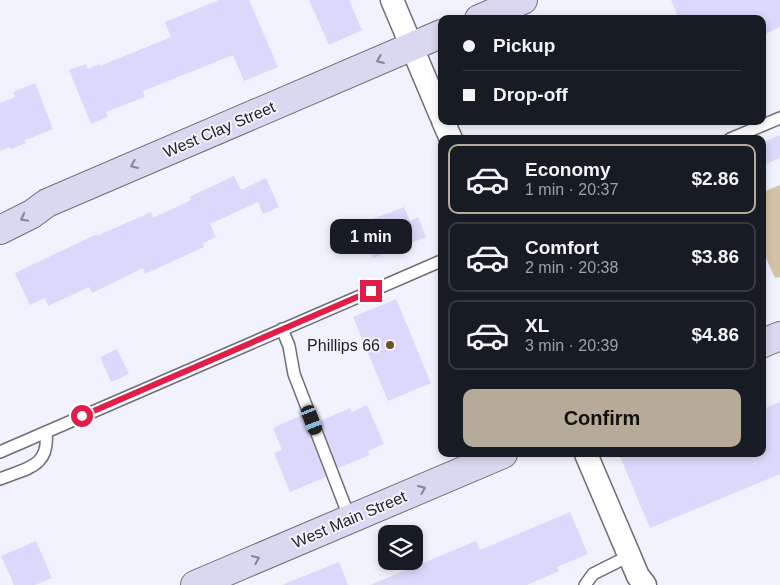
<!DOCTYPE html>
<meta charset="utf-8">
<style>
:root{--surface:#171b24;--page:#20242c;--text:#f1f3f6;--muted:#9ea1a6;--line:#363941;--accent:#b6ab98}
body{margin:0;font-family:Arial,sans-serif;background:var(--page);color:var(--text);height:100vh;display:flex;flex-direction:column;font-size:19px;white-space:nowrap}
*{box-sizing:border-box;margin:0}
p{font-size:16px;color:var(--muted)}
.icon{flex:none;width:28px;height:28px;fill:none;stroke:currentColor;stroke-width:2;stroke-linecap:round;stroke-linejoin:round}
.map{position:relative;flex:1;overflow:hidden}
.drawer{position:absolute;left:438px;top:135px;width:328px;height:322px;display:flex;flex-direction:column;background:var(--surface);border-radius:10px;box-shadow:0 2px 8px #0003}
.drawer>*{flex:none}
.top-card{position:absolute;left:438px;top:15px;width:328px;height:110px;border-radius:10px;box-shadow:0 2px 8px #0003;display:grid;align-content:center;height:110px;padding:0 25px;background:var(--surface)}
.buttons{position:absolute;left:378px;top:525px;display:grid;gap:10px}
.buttons a{display:grid;place-items:center;width:45px;height:45px;border-radius:10px;background:var(--surface);box-shadow:0 2px 8px #0003;font-size:25px}
.end{position:absolute;width:22px;height:22px;margin:-11px;border:6px solid #e11d48;background:#fff;box-shadow:0 0 0 2px #fff}
.from{border-radius:50%}
.bubble{position:absolute;height:35px;border-radius:10px;background:var(--surface);box-shadow:0 2px 8px #0003;font-size:16px;font-weight:600;line-height:35px;text-align:center}
.car{position:absolute;width:15px;height:30px;margin:-15px -8px;border-radius:6px;box-shadow:0 0 4px 1px #0007;background:linear-gradient(#222 24%,#8ab4d8 0 40%,#222 0 76%,#8ab4d8 0 86%,#222 0)}
.top-card b{display:flex;align-items:center;gap:18px;height:48px;font-size:19px}
.top-card b+b{border-top:1px solid var(--line)}
.top-card i{width:12px;height:12px;background:var(--text)}
ul{padding:9px 0 0;list-style:none}
li{display:flex;align-items:center;gap:15px;height:70px;margin:0 10px 8px;padding:0 15px;border:2px solid var(--line);border-radius:10px}
li div{flex:1}
li b{display:block;font-size:19px}
li em{font-style:normal;font-weight:600}
li.on{border-color:var(--accent)}
li>.icon{width:45px;height:45px;stroke-width:1.5}
.action{display:flex;gap:10px;margin-top:auto;padding:10px 25px}
.action a{flex:1;height:58px;border-radius:10px;background:var(--accent);color:#111;font-size:20px;font-weight:600;line-height:58px;text-align:center}
.map>svg:first-child{display:block}
.green{fill:#d5c3a5}
.building{fill:#dbd8fb}
.lines{fill:none;stroke-linecap:round;stroke-linejoin:round}
.service-casing{stroke:#6e6e7b;stroke-width:14}
.minor-casing{stroke:#6e6e7b;stroke-width:25}
.secondary-casing{stroke:#6e6e7b;stroke-width:30}
.service{stroke:#fff;stroke-width:11}
.minor{stroke:#fff;stroke-width:22}
.secondary{stroke:#dad7f0;stroke-width:28}
.oneway{stroke:#858494}
.route{stroke:#e11d48;stroke-width:6}
.poi-dot{fill:#6d5325;stroke:#f2f1fe;stroke-width:2}
.labels{text-anchor:middle;stroke-width:4;stroke-linejoin:round;paint-order:stroke}
.street-label{font-size:16px;fill:#1e1e23;stroke:#f2f1fe}
.poi-label{font-size:16px;fill:#1e1e23;stroke:#f2f1fe;text-anchor:end}
</style>
<div class="map">
<svg width="780" height="585" viewBox="0 0 780 585">
<rect width="100%" height="100%" fill="#f2f1fe"/>
<path class="green" d="M780,185V277L775,278L761,247V193Z"/>
<g class="building">
<path d="M219,0H249L278,67L244,81L233,55L143,91L145,97L106,112L108,117L91,124L69,70L86,64L88,69L99,64L100,66L171,37L165,22Z"/>
<path d="M309,0H349L362,30L329,45Z"/>
<path d="M671,0H780V27L761,36V19H679Z"/>
<path d="M35,83L53,129L25,140L26,143L11,149L9,147L0,151V103L15,97L13,92Z"/>
<path d="M780,135V158L761,166V143Z"/>
<path d="M234,176L241,190L266,178L279,207L263,214L258,202L210,224L216,237L203,243L204,247L145,274L143,268L92,293L89,287L48,306L45,298L30,305L15,273L97,234V236L151,212L153,218L191,200L189,197Z"/>
<path d="M404,207L410,221L418,217L426,237L373,258L365,236L375,232L370,220Z"/>
<path d="M396,299L431,383L388,401L353,317Z"/>
<path d="M117,349L129,374L111,382L100,357Z"/>
<path d="M780,402V474L650,528L619,454H761V410Z"/>
<path d="M367,405L384,444L368,451L370,455L338,468L320,421L350,408L352,412Z"/>
<path d="M302,415L326,477L290,492L274,453L282,450L273,428Z"/>
<path d="M570,512L588,554L557,567L559,571L527,585H370L476,541L480,550Z"/>
<path d="M36,541L52,578L35,585H14L1,556Z"/>
<path d="M339,562L348,585H284V584Z"/>
</g>
<g class="lines">
<defs>
<g id="service">
<path d="M730,139L780,118"/>
<path d="M282,329L289,346L294,374L350,519"/>
<path d="M0,452L441,261"/>
<path d="M0,479C27,468 50,467 46,432"/>
<path d="M585,585L593,574L629,556"/>
</g>
<g id="minor">
<path d="M392,0L441,116"/>
<path d="M443,121L451,139"/>
<path d="M586,454L638,576L645,585"/>
</g>
<g id="secondary">
<path d="M479,19L523,0"/>
<path d="M0,230L32,214L47,203L441,34"/>
<path d="M761,344L780,336"/>
<path d="M195,585L503,454"/>
</g>
</defs>
<use href="#service" class="service-casing"/>
<use href="#minor" class="minor-casing"/>
<use href="#secondary" class="secondary-casing"/>
<use href="#service" class="service"/>
<use href="#minor" class="minor"/>
<use href="#secondary" class="secondary"/>
</g>
<defs><path id="oneway-chevron" d="M-2-3.5L2.5 0L-2 3.5" fill="none" stroke-width="1.6" stroke-linecap="round" stroke-linejoin="round" transform="scale(1.25)"/></defs>
<g class="oneway">
<use href="#oneway-chevron" transform="translate(380 60) rotate(157)"/>
<use href="#oneway-chevron" transform="translate(134 165) rotate(157)"/>
<use href="#oneway-chevron" transform="translate(24 218) rotate(153)"/>
<use href="#oneway-chevron" transform="translate(422 489) rotate(-23)"/>
<use href="#oneway-chevron" transform="translate(256 559) rotate(-23)"/>
</g>
<g class="lines">
<path class="route" d="M82,416L371,291"/>
</g>
<circle class="poi-dot" cx="390" cy="345" r="5"/>
<g class="labels">
<g class="street-label">
<text transform="translate(219 129) rotate(-23)" y="6">West Clay Street</text>
<text transform="translate(349 519) rotate(-23)" y="6">West Main Street</text>
</g>
<g class="poi-label">
<text x="380" y="351">Phillips 66</text>
</g>
</g>
</svg>
<div class="buttons">
<a><svg class="icon" aria-label="layers" viewBox="0 0 24 24"><path d="M12 4l9 5-9 5-9-5zM3 14l9 5 9-5"/></svg></a>
</div>
<i class="end from" style="left:82px;top:416px"></i>
<i class="end" style="left:371px;top:291px"></i>
<div class="bubble" style="left:330px;top:219px;width:82px">1 min</div>
<i class="car" style="left:312px;top:420px;rotate:159deg"></i>
<div class="top-card">
<b><i class="from"></i>Pickup</b>
<b><i></i>Drop-off</b>
</div>
<section class="drawer">
<ul>
<li class="on"><svg class="icon" aria-label="car" viewBox="0 0 24 24"><path d="M5 17H2v-5l4-1 3-4h7l3 4 3 1v5h-3M9 17h6M6 11h13"/><circle cx="7" cy="17" r="2"/><circle cx="17" cy="17" r="2"/></svg><div><b>Economy</b><p>1 min · 20:37</p></div><em>$2.86</em></li>
<li><svg class="icon" aria-label="car" viewBox="0 0 24 24"><path d="M5 17H2v-5l4-1 3-4h7l3 4 3 1v5h-3M9 17h6M6 11h13"/><circle cx="7" cy="17" r="2"/><circle cx="17" cy="17" r="2"/></svg><div><b>Comfort</b><p>2 min · 20:38</p></div><em>$3.86</em></li>
<li><svg class="icon" aria-label="car" viewBox="0 0 24 24"><path d="M5 17H2v-5l4-1 3-4h7l3 4 3 1v5h-3M9 17h6M6 11h13"/><circle cx="7" cy="17" r="2"/><circle cx="17" cy="17" r="2"/></svg><div><b>XL</b><p>3 min · 20:39</p></div><em>$4.86</em></li>
</ul>
<div class="action"><a>Confirm</a></div>
</section>
</div>
